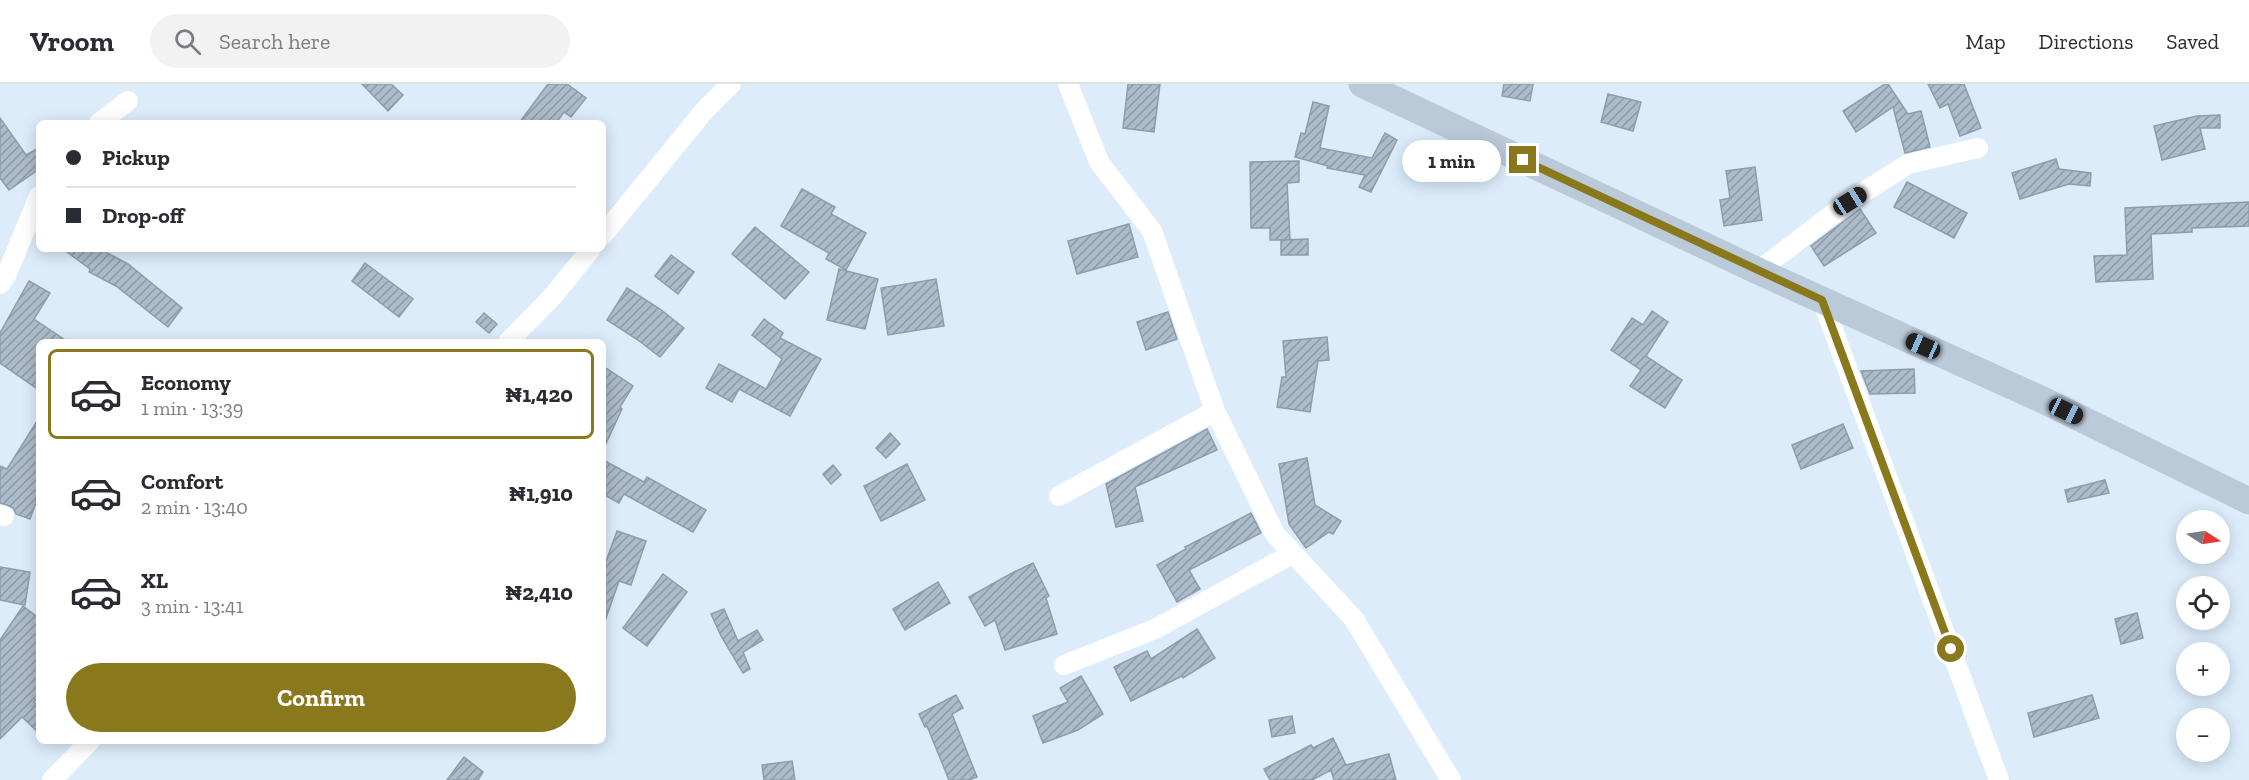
<!DOCTYPE html>
<meta charset="utf-8">
<style>
:root{--surface:#fff;--page:#f2f2f3;--text:#2b2b33;--muted:#7c7c81;--line:#e1e1e2;--accent:#89781c}
body{margin:0;font-family:"Zilla Slab",serif;background:var(--page);color:var(--text);height:100vh;display:flex;flex-direction:column;font-size:22px;white-space:nowrap}
*{box-sizing:border-box;margin:0}
p{font-size:20px;color:var(--muted)}
.icon{flex:none;width:33px;height:33px;fill:none;stroke:currentColor;stroke-width:2;stroke-linecap:round;stroke-linejoin:round}
.map{position:relative;flex:1;overflow:hidden}
.drawer{position:absolute;left:36px;top:255px;width:570px;height:405px;display:flex;flex-direction:column;background:var(--surface);border-radius:9px;box-shadow:0 3px 15px #0003}
.drawer>*{flex:none}
.guide{position:absolute;left:36px;top:36px;width:570px;height:132px;border-radius:9px;box-shadow:0 3px 15px #0003;display:grid;align-content:center;height:132px;padding:0 30px;background:var(--surface)}
.needle{width:39px;rotate:102deg}
.tools{position:absolute;left:2176px;top:426px;display:grid;gap:12px}
.tools a{display:grid;place-items:center;width:54px;height:54px;border-radius:50%;background:var(--surface);box-shadow:0 3px 15px #0003;font-size:30px}
.end{position:absolute;width:27px;height:27px;margin:-14px;border:8px solid #89781c;background:#fff;box-shadow:0 0 0 3px #fff}
.from{border-radius:50%}
.bubble{position:absolute;height:42px;border-radius:21px;background:var(--surface);box-shadow:0 3px 15px #0003;font-size:20px;font-weight:700;line-height:42px;text-align:center}
.car{position:absolute;width:18px;height:36px;margin:-18px -9px;border-radius:8px;box-shadow:0 0 4px 2px #0007;background:linear-gradient(#222 24%,#8ab4d8 0 40%,#222 0 76%,#8ab4d8 0 86%,#222 0)}
.guide b{display:flex;align-items:center;gap:21px;height:57px;font-size:22px}
.guide b+b{border-top:2px solid var(--line)}
.guide i{width:15px;height:15px;background:var(--text)}
ul{padding:10px 0 0;list-style:none}
li{display:flex;align-items:center;gap:18px;height:90px;margin:0 12px 9px;padding:0 18px;border:3px solid transparent;border-radius:9px}
li div{flex:1}
li b{display:block;font-size:22px}
li em{font-style:normal;font-weight:700}
li.selected{border-color:var(--accent)}
li>.icon{width:54px;height:54px;stroke-width:1.5}
.cta{display:flex;gap:12px;margin-top:auto;padding:12px 30px}
.cta a{flex:1;height:69px;border-radius:36px;background:var(--accent);color:#fff;font-size:24px;font-weight:700;line-height:69px;text-align:center}
header{display:flex;align-items:center;gap:36px;box-sizing:border-box;height:84px;padding:0 30px;background:var(--surface);border-bottom:2px solid var(--line)}
header strong{font-size:28px}
nav{display:flex;gap:33px;margin-inline-start:auto;font-size:21px}
.search{width:420px;height:54px;background:var(--page);display:flex;align-items:center;gap:15px;box-sizing:border-box;padding:0 21px;border-radius:33px;color:var(--muted);font-size:22px}
.map>svg:first-child{display:block}
.building{fill:url(#building-hatch);stroke:#8e9dac;stroke-width:1.5}
.lines{fill:none;stroke-linecap:round;stroke-linejoin:round}
.minor{stroke:#fff;stroke-width:20}
.secondary{stroke:#bbcad9;stroke-width:27}
.route{stroke:#89781c;stroke-width:8}
</style>
<header>
<strong>Vroom</strong>
<div class="search"><svg class="icon" aria-label="search" viewBox="0 0 24 24"><circle cx="10" cy="10" r="6"/><path d="M15 15l6 6"/></svg>Search here</div>
<nav><a>Map</a><a>Directions</a><a>Saved</a></nav>
</header>
<div class="map">
<svg width="2249" height="696" viewBox="0 0 2249 696">
<defs>
<pattern id="building-hatch" width="6" height="6" patternUnits="userSpaceOnUse" patternTransform="scale(1.5)"><rect width="6" height="6" fill="#adbccb"/><path d="M-1 1l2-2M0 6l6-6M5 7l2-2" fill="none" stroke="#8d9aa6"/></pattern>
</defs>
<rect width="100%" height="100%" fill="#dcecfb"/>
<g class="building">
<path d="M362,0H391L403,11L388,27Z"/>
<path d="M548,0H567L586,14L571,33L564,28L556,39H519Z"/>
<path d="M1128,0H1160L1154,48L1123,44Z"/>
<path d="M1504,0H1533L1530,17L1502,12Z"/>
<path d="M1885,0H1888L1908,30L1921,27L1930,63L1905,69L1893,23L1856,48L1843,27Z"/>
<path d="M1928,0H1964L1981,44L1960,52L1948,20L1940,24Z"/>
<path d="M1608,10L1641,18L1633,47L1601,38Z"/>
<path d="M1313,18L1329,22L1320,64L1372,74L1385,49L1397,56L1371,108L1359,103L1365,91L1327,84L1328,82L1295,73L1301,49L1305,50Z"/>
<path d="M2220,31V44H2200L2205,65L2162,76L2154,42L2197,32Z"/>
<path d="M0,34L26,71L39,64V85L9,106L0,94Z"/>
<path d="M2056,75L2059,85L2091,89L2090,102L2069,100L2020,115L2012,89Z"/>
<path d="M1299,77V98L1287,99L1290,156H1270V144H1251L1250,78Z"/>
<path d="M1755,83L1762,136L1724,142L1720,116L1730,114L1726,87Z"/>
<path d="M1907,98L1967,129L1954,154L1894,123Z"/>
<path d="M802,105L835,123L831,130L866,149L846,186L826,175L829,169L781,142Z"/>
<path d="M2249,118V142L2192,144V148L2151,150L2153,195L2096,198L2094,172L2127,171L2125,124Z"/>
<path d="M1860,125L1876,149L1824,182L1811,162Z"/>
<path d="M1129,140L1138,173L1077,190L1068,157Z"/>
<path d="M755,143L809,188L785,215L732,170Z"/>
<path d="M1308,155V171H1281V156Z"/>
<path d="M63,165H100L128,180L182,224L168,243L116,202L89,188L90,185Z"/>
<path d="M671,171L694,188L678,210L655,192Z"/>
<path d="M365,179L413,215L399,233L352,197Z"/>
<path d="M839,185L878,195L865,245L827,236Z"/>
<path d="M936,195L944,242L888,251L881,204Z"/>
<path d="M29,197L50,209L34,235L68,258H39V306L0,279V249Z"/>
<path d="M627,204L660,225L684,244L660,273L638,256L607,236Z"/>
<path d="M1652,227L1668,238L1646,272L1682,296L1665,324L1630,302L1641,286L1611,266L1632,234L1643,241Z"/>
<path d="M1168,228L1177,255L1146,266L1137,238Z"/>
<path d="M484,229L497,240L489,249L476,238Z"/>
<path d="M764,235L783,249L780,254L821,275L790,332L739,305L732,318L706,304L719,280L766,305L782,275L752,251Z"/>
<path d="M1327,253L1329,276L1318,277L1310,328L1277,323L1282,293H1286L1283,257Z"/>
<path d="M603,282L633,302L620,323L622,325L603,366Z"/>
<path d="M1914,285L1915,309L1870,310L1861,287Z"/>
<path d="M39,334V410L30,435L16,430L13,424L7,421L0,419V382L7,385Z"/>
<path d="M1843,340L1853,364L1801,385L1792,361Z"/>
<path d="M1207,345L1217,366L1135,403L1143,437L1116,443L1106,400Z"/>
<path d="M890,349L900,360L886,374L876,364Z"/>
<path d="M1307,374L1315,421L1341,437L1333,450L1329,448L1306,464L1289,440L1279,380Z"/>
<path d="M603,376L644,398L647,393L706,426L693,448L624,410L619,419L603,410Z"/>
<path d="M907,380L925,416L881,437L864,402Z"/>
<path d="M833,381L841,391L831,400L823,390Z"/>
<path d="M2105,396L2109,409L2068,418L2065,406Z"/>
<path d="M1251,429L1261,449L1189,486L1200,505L1177,518L1157,481L1186,465L1185,463Z"/>
<path d="M617,447L646,457L631,501L619,497L605,537L603,536V486Z"/>
<path d="M1033,479L1049,512L1046,514L1057,550L1005,566L995,536L985,542L969,513L1012,489Z"/>
<path d="M0,483L30,488L25,521L0,516Z"/>
<path d="M663,490L687,508L647,562L623,544Z"/>
<path d="M938,498L950,519L905,546L893,525Z"/>
<path d="M23,522L39,534V611L34,618L39,623V649L22,633L0,655V556Z"/>
<path d="M724,525L738,557L757,546L763,556L743,568L750,585L743,589L721,552L711,530Z"/>
<path d="M2137,529L2143,554L2121,560L2115,535Z"/>
<path d="M1197,545L1215,574L1183,594L1182,592L1131,617L1114,583L1147,567L1151,575Z"/>
<path d="M1081,592L1103,630L1078,646L1043,659L1033,632L1068,618L1060,604Z"/>
<path d="M956,611L963,624L952,630L977,693L969,696H949L927,642L925,643L919,630Z"/>
<path d="M2092,611L2099,634L2034,653L2028,629Z"/>
<path d="M1292,632L1295,649L1272,653L1269,636Z"/>
<path d="M1333,654L1346,681L1389,670L1396,696H1334L1331,686L1312,696H1270L1264,685L1311,661L1313,664Z"/>
<path d="M464,673L483,688L478,696H447Z"/>
<path d="M792,677L795,696H764L762,681Z"/>
</g>
<g class="lines">
<g class="minor">
<path d="M1068,0L1099,78L1152,147L1215,327L1275,450L1354,535L1451,696"/>
<path d="M99,39L128,17"/>
<path d="M603,151L704,27L731,0"/>
<path d="M1758,187L1850,117L1908,80L1978,64"/>
<path d="M0,200L6,192L39,112"/>
<path d="M1822,216L1999,696"/>
<path d="M508,258L553,212L591,165"/>
<path d="M1059,412L1215,327"/>
<path d="M0,431L4,432"/>
<path d="M1064,581L1155,545L1292,470"/>
<path d="M52,696L90,657"/>
</g>
<path class="secondary" d="M1362,0L1758,187L2045,317L2249,417"/>
</g>
<g class="lines">
<path class="route" d="M1523,76L1822,216L1951,565"/>
</g>
</svg>
<div class="tools">
<a><svg class="needle" viewBox="-14 -14 28 28"><path d="M0-13l5 13h-10z" fill="#e53935"/><path d="M0 13l5-13h-10z" fill="#7c7c81"/></svg></a>
<a><svg class="icon" aria-label="locate" viewBox="0 0 24 24"><circle cx="12" cy="12" r="6"/><path d="M12 2v4M12 18v4M2 12h4M18 12h4"/></svg></a>
<a>+</a>
<a>−</a>
</div>
<i class="end from" style="left:1951px;top:565px"></i>
<i class="end" style="left:1523px;top:76px"></i>
<div class="bubble" style="left:1402px;top:56px;width:99px">1 min</div>
<i class="car" style="left:1850px;top:117px;rotate:58deg"></i>
<i class="car" style="left:1923px;top:262px;rotate:294deg"></i>
<i class="car" style="left:2066px;top:327px;rotate:116deg"></i>
<div class="guide">
<b><i class="from"></i>Pickup</b>
<b><i></i>Drop-off</b>
</div>
<section class="drawer">
<ul>
<li class="selected"><svg class="icon" aria-label="car" viewBox="0 0 24 24"><path d="M5 17H2v-5l4-1 3-4h7l3 4 3 1v5h-3M9 17h6M6 11h13"/><circle cx="7" cy="17" r="2"/><circle cx="17" cy="17" r="2"/></svg><div><b>Economy</b><p>1 min · 13:39</p></div><em>₦1,420</em></li>
<li><svg class="icon" aria-label="car" viewBox="0 0 24 24"><path d="M5 17H2v-5l4-1 3-4h7l3 4 3 1v5h-3M9 17h6M6 11h13"/><circle cx="7" cy="17" r="2"/><circle cx="17" cy="17" r="2"/></svg><div><b>Comfort</b><p>2 min · 13:40</p></div><em>₦1,910</em></li>
<li><svg class="icon" aria-label="car" viewBox="0 0 24 24"><path d="M5 17H2v-5l4-1 3-4h7l3 4 3 1v5h-3M9 17h6M6 11h13"/><circle cx="7" cy="17" r="2"/><circle cx="17" cy="17" r="2"/></svg><div><b>XL</b><p>3 min · 13:41</p></div><em>₦2,410</em></li>
</ul>
<div class="cta"><a>Confirm</a></div>
</section>
</div>
